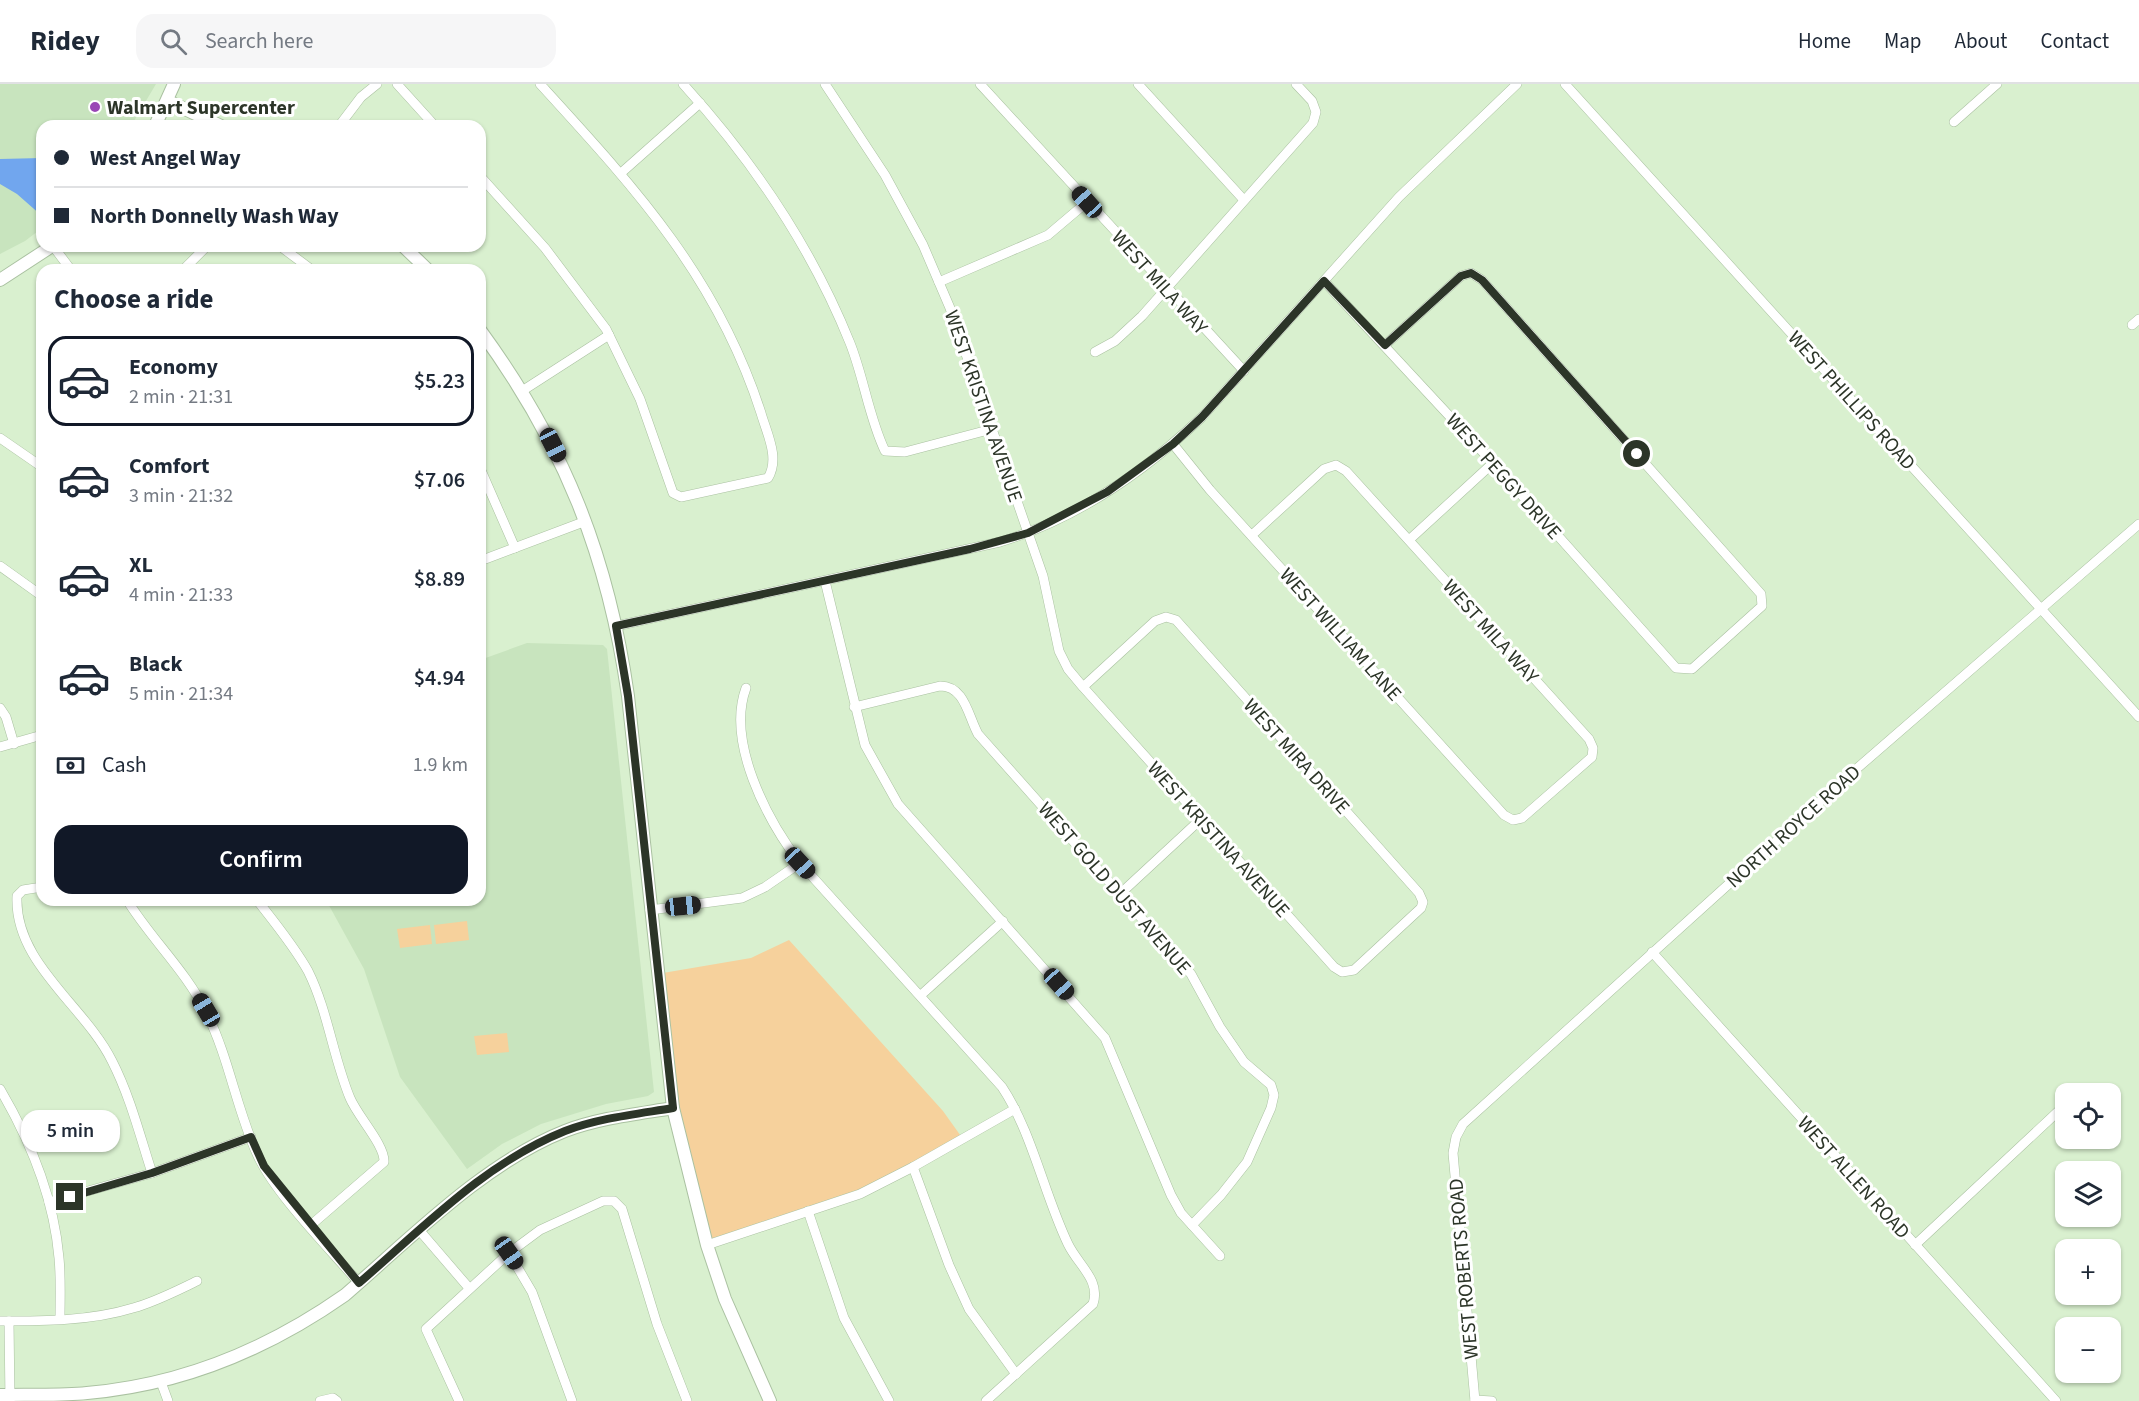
<!DOCTYPE html>
<meta charset="utf-8">
<style>
:root{--surface:#fff;--page:#f6f6f7;--text:#1f2937;--muted:#747a83;--line:#e0e1e3;--accent:#111827}
body{margin:0;font-family:"Source Sans 3",sans-serif;background:var(--page);color:var(--text);height:100vh;display:flex;flex-direction:column;font-size:22px;white-space:nowrap}
*{box-sizing:border-box;margin:0}
p{font-size:20px;color:var(--muted)}
.icon{flex:none;width:33px;height:33px;fill:none;stroke:currentColor;stroke-width:2;stroke-linecap:round;stroke-linejoin:round}
.map{position:relative;flex:1;overflow:hidden}
.sheet{position:absolute;left:36px;top:180px;width:450px;height:642px;display:flex;flex-direction:column;background:var(--surface);border-radius:18px;box-shadow:0 2px 4px #0004}
.sheet>*{flex:none}
.top-card{position:absolute;left:36px;top:36px;width:450px;height:132px;border-radius:18px;box-shadow:0 2px 4px #0004;display:grid;align-content:center;height:132px;padding:0 18px;background:var(--surface)}
.buttons{position:absolute;left:2055px;top:999px;display:grid;gap:12px}
.buttons a{display:grid;place-items:center;width:66px;height:66px;border-radius:12px;background:var(--surface);box-shadow:0 2px 4px #0004;font-size:30px}
.end{position:absolute;width:27px;height:27px;margin:-14px;border:8px solid #2c3528;background:#fff;box-shadow:0 0 0 3px #fff}
.from{border-radius:50%}
.bubble{position:absolute;height:42px;border-radius:18px;background:var(--surface);box-shadow:0 2px 4px #0004;font-size:20px;font-weight:600;line-height:42px;text-align:center}
.car{position:absolute;width:18px;height:36px;margin:-18px -9px;border-radius:8px;box-shadow:0 0 4px 2px #0007;background:linear-gradient(#222 24%,#8ab4d8 0 40%,#222 0 76%,#8ab4d8 0 86%,#222 0)}
.top-card b{display:flex;align-items:center;gap:21px;height:57px;font-size:22px}
.top-card b+b{border-top:2px solid var(--line)}
.top-card i{width:15px;height:15px;background:var(--text)}
ul{padding:0;list-style:none}
li{display:flex;align-items:center;gap:18px;height:90px;margin:0 12px 9px;padding:0 6px;border:3px solid transparent;border-radius:18px}
li div{flex:1}
li b{display:block;font-size:22px}
li em{font-style:normal;font-weight:600}
li.current{border-color:var(--accent)}
li>.icon{width:54px;height:54px;stroke-width:1.5}
h2{padding:0 18px;font-size:27px;line-height:72px}
.pay{display:flex;align-items:center;gap:15px;height:66px;padding:0 18px;font-size:22px}
.pay p{margin-inline-start:auto}
.cta{display:flex;gap:12px;margin-top:auto;padding:12px 18px}
.cta a{flex:1;height:69px;border-radius:18px;background:var(--accent);color:#fff;font-size:24px;font-weight:600;line-height:69px;text-align:center}
header{display:flex;align-items:center;gap:36px;box-sizing:border-box;height:84px;padding:0 30px;background:var(--surface);border-bottom:2px solid var(--line)}
header strong{font-size:28px}
nav{display:flex;gap:33px;margin-inline-start:auto;font-size:21px}
.search{width:420px;height:54px;background:var(--page);display:flex;align-items:center;gap:15px;box-sizing:border-box;padding:0 21px;border-radius:18px;color:var(--muted);font-size:22px}
.map>svg:first-child{display:block}
.built{fill:#c8e4be}
.green{fill:#f6d19c}
.water{fill:#71a6ee}
.lines{fill:none;stroke-linecap:round;stroke-linejoin:round}
.minor-casing{stroke:#aac1a1;stroke-width:10}
.tertiary-casing{stroke:#aac1a1;stroke-width:14}
.minor{stroke:#fff;stroke-width:9}
.tertiary{stroke:#fff;stroke-width:12}
.route{stroke:#2c3528;stroke-width:8}
.poi-dot{fill:#9946b5;stroke:#fff;stroke-width:2}
.labels{text-anchor:middle;stroke-width:6;stroke-linejoin:round;paint-order:stroke}
.poi-label{font-size:20px;font-weight:bold;fill:#2c3528;stroke:#fff;text-anchor:start}
.street-label{font-size:20px;fill:#2c3528;stroke:#fff}
</style>
<header>
<strong>Ridey</strong>
<div class="search"><svg class="icon" aria-label="search" viewBox="0 0 24 24"><circle cx="10" cy="10" r="6"/><path d="M15 15l6 6"/></svg>Search here</div>
<nav><a>Home</a><a>Map</a><a>About</a><a>Contact</a></nav>
</header>
<div class="map">
<svg width="2139" height="1317" viewBox="0 0 2139 1317">
<rect width="100%" height="100%" fill="#d9f0cf"/>
<g class="built">
<path d="M0,0H156L131,42H42V144L25,157L0,170Z"/>
<path d="M527,559L603,561L607,565L654,1008L648,1012L606,1020L541,1040L502,1060L467,1085L400,993L364,885L326,816H480V576Z"/>
</g>
<g class="green">
<path d="M467,837L469,856L436,860L434,841Z"/>
<path d="M430,841L432,860L400,864L397,845Z"/>
<path d="M789,856L943,1027L963,1055L881,1100L707,1161L689,1094L657,890L751,874Z"/>
<path d="M507,949L509,968L477,971L474,952Z"/>
</g>
<path class="water" d="M42,74V132L17,110L0,100V75Z"/>
<g class="lines">
<defs>
<g id="minor">
<path d="M397,0L435,42"/>
<path d="M683,0C753,77 811,162 850,259C864,294 869,334 885,367L905,368L992,345"/>
<path d="M825,0L885,91L923,161L950,224L1043,492L1059,567L1068,585L1083,603L1334,883L1342,888L1354,886L1421,824L1423,818L1419,809L1176,536L1166,533L1155,537L1083,603"/>
<path d="M980,0L1244,287"/>
<path d="M1138,0L1243,115"/>
<path d="M1565,0L2139,633"/>
<path d="M1954,38L1997,0"/>
<path d="M339,42L361,13L377,0"/>
<path d="M621,89L700,19"/>
<path d="M480,92L545,164L606,245L640,315L673,409L681,413L768,394C780,374 767,350 761,329C717,192 634,103 540,0"/>
<path d="M53,162L71,186"/>
<path d="M280,162L312,186"/>
<path d="M183,186L207,162"/>
<path d="M1324,197L1493,379L1676,584L1692,585L1762,522L1761,510L1482,196L1471,189L1461,192L1385,261"/>
<path d="M939,198L1048,151L1087,118"/>
<path d="M2132,241L2139,235"/>
<path d="M1095,268L1115,257L1142,232L1313,39L1316,28L1312,17L1296,0"/>
<path d="M522,307L609,251"/>
<path d="M0,354L42,383"/>
<path d="M1173,360L1210,406L1504,731L1513,736L1522,734L1592,673L1593,664L1589,655L1346,387L1336,381L1324,385L1252,451"/>
<path d="M480,384L515,464"/>
<path d="M1409,456L1493,379"/>
<path d="M480,477L586,437"/>
<path d="M0,482L42,512"/>
<path d="M825,497L865,661L898,720L1105,954L1171,1111L1181,1129L1220,1172"/>
<path d="M616,542L1000,458C1076,435 1144,388 1202,333L1399,113L1517,0"/>
<path d="M746,604C726,658 767,736 800,779L1002,1003C1032,1048 1044,1110 1068,1160C1078,1181 1101,1196 1093,1220L986,1317"/>
<path d="M854,623L940,602C965,602 968,632 978,650L1191,890L1220,943L1244,978L1271,1001L1274,1011L1271,1024L1247,1078L1221,1111L1192,1141"/>
<path d="M0,624L6,633L14,660"/>
<path d="M0,663L42,651"/>
<path d="M42,803L23,806L17,812C14,879 85,922 112,977C130,1012 140,1052 152,1089"/>
<path d="M1121,809L1201,735"/>
<path d="M127,816C151,855 186,887 206,928C229,973 236,1024 257,1070C275,1110 329,1164 359,1199"/>
<path d="M257,816C275,839 294,862 308,887C328,927 333,973 350,1014C358,1033 385,1061 384,1078L311,1141"/>
<path d="M650,826L742,814L765,803L800,779"/>
<path d="M1652,868L2056,1317"/>
<path d="M921,911L1003,837"/>
<path d="M0,1005C30,1056 54,1115 59,1174C61,1194 60,1215 60,1234"/>
<path d="M913,1083L949,1181L969,1225L1016,1290"/>
<path d="M49,1118L152,1089L251,1053"/>
<path d="M808,1127L844,1234L889,1317"/>
<path d="M420,1147L469,1204"/>
<path d="M707,1161L860,1110L913,1083L1015,1025"/>
<path d="M1915,1161L2066,1020"/>
<path d="M509,1169L532,1208L572,1317"/>
<path d="M0,1237C43,1237 91,1237 133,1224C155,1218 176,1207 197,1197"/>
<path d="M9,1237L10,1317"/>
<path d="M161,1298L168,1317"/>
<path d="M1475,1316L1492,1317"/>
<path d="M320,1317L333,1314L337,1317"/>
<path d="M459,1317L426,1245L509,1169L540,1146L603,1117H614L622,1125L657,1240L687,1317"/>
<path d="M1475,1317L1453,1069L1456,1053L1463,1040L1854,687L2139,440"/>
</g>
<g id="tertiary">
<path d="M168,17L221,42"/>
<path d="M155,42L174,0"/>
<path d="M403,162L428,186"/>
<path d="M0,196L52,162"/>
<path d="M480,246C564,361 608,471 628,612L673,1024L707,1161L725,1215L770,1317"/>
<path d="M0,1311C29,1310 58,1312 87,1309C182,1301 268,1265 345,1211C411,1154 484,1079 565,1047C599,1034 637,1030 673,1024"/>
</g>
</defs>
<use href="#minor" class="minor-casing"/>
<use href="#tertiary" class="tertiary-casing"/>
<use href="#minor" class="minor"/>
<use href="#tertiary" class="tertiary"/>
</g>
<g class="lines">
<path class="route" d="M70,1113L152,1089L251,1053L264,1082L359,1199C423,1144 485,1079 565,1047C599,1034 637,1030 673,1024L628,612L616,542L970,465L1028,449L1107,408L1173,360L1202,333L1324,197L1385,261L1461,192L1471,189L1482,196L1637,370"/>
</g>
<circle class="poi-dot" cx="95" cy="23" r="6"/>
<g class="labels">
<g class="poi-label">
<text x="107" y="30">Walmart Supercenter</text>
</g>
<g class="street-label">
<text transform="translate(1160 198) rotate(48)" y="7">WEST MILA WAY</text>
<text transform="translate(1852 316) rotate(48)" y="7">WEST PHILLIPS ROAD</text>
<text transform="translate(984 322) rotate(71)" y="7">WEST KRISTINA AVENUE</text>
<text transform="translate(1504 392) rotate(48)" y="7">WEST PEGGY DRIVE</text>
<text transform="translate(1491 547) rotate(48)" y="7">WEST MILA WAY</text>
<text transform="translate(1341 550) rotate(48)" y="7">WEST WILLIAM LANE</text>
<text transform="translate(1297 672) rotate(48)" y="7">WEST MIRA DRIVE</text>
<text transform="translate(1793 742) rotate(-42)" y="7">NORTH ROYCE ROAD</text>
<text transform="translate(1219 755) rotate(48)" y="7">WEST KRISTINA AVENUE</text>
<text transform="translate(1115 804) rotate(49)" y="7">WEST GOLD DUST AVENUE</text>
<text transform="translate(1854 1093) rotate(48)" y="7">WEST ALLEN ROAD</text>
<text transform="translate(1463 1185) rotate(-95)" y="7">WEST ROBERTS ROAD</text>
</g>
</g>
</svg>
<div class="buttons">
<a><svg class="icon" aria-label="locate" viewBox="0 0 24 24"><circle cx="12" cy="12" r="6"/><path d="M12 2v4M12 18v4M2 12h4M18 12h4"/></svg></a>
<a><svg class="icon" aria-label="layers" viewBox="0 0 24 24"><path d="M12 4l9 5-9 5-9-5zM3 14l9 5 9-5"/></svg></a>
<a>+</a>
<a>−</a>
</div>
<i class="end from" style="left:1637px;top:370px"></i>
<i class="end" style="left:70px;top:1113px"></i>
<div class="bubble" style="left:21px;top:1026px;width:99px">5 min</div>
<i class="car" style="left:1087px;top:118px;rotate:318deg"></i>
<i class="car" style="left:553px;top:361px;rotate:153deg"></i>
<i class="car" style="left:800px;top:779px;rotate:137deg"></i>
<i class="car" style="left:683px;top:822px;rotate:84deg"></i>
<i class="car" style="left:1059px;top:900px;rotate:138deg"></i>
<i class="car" style="left:206px;top:926px;rotate:329deg"></i>
<i class="car" style="left:509px;top:1169px;rotate:145deg"></i>
<div class="top-card">
<b><i class="from"></i>West Angel Way</b>
<b><i></i>North Donnelly Wash Way</b>
</div>
<section class="sheet">
<h2>Choose a ride</h2>
<ul>
<li class="current"><svg class="icon" aria-label="car" viewBox="0 0 24 24"><path d="M5 17H2v-5l4-1 3-4h7l3 4 3 1v5h-3M9 17h6M6 11h13"/><circle cx="7" cy="17" r="2"/><circle cx="17" cy="17" r="2"/></svg><div><b>Economy</b><p>2 min · 21:31</p></div><em>$5.23</em></li>
<li><svg class="icon" aria-label="car" viewBox="0 0 24 24"><path d="M5 17H2v-5l4-1 3-4h7l3 4 3 1v5h-3M9 17h6M6 11h13"/><circle cx="7" cy="17" r="2"/><circle cx="17" cy="17" r="2"/></svg><div><b>Comfort</b><p>3 min · 21:32</p></div><em>$7.06</em></li>
<li><svg class="icon" aria-label="car" viewBox="0 0 24 24"><path d="M5 17H2v-5l4-1 3-4h7l3 4 3 1v5h-3M9 17h6M6 11h13"/><circle cx="7" cy="17" r="2"/><circle cx="17" cy="17" r="2"/></svg><div><b>XL</b><p>4 min · 21:33</p></div><em>$8.89</em></li>
<li><svg class="icon" aria-label="car" viewBox="0 0 24 24"><path d="M5 17H2v-5l4-1 3-4h7l3 4 3 1v5h-3M9 17h6M6 11h13"/><circle cx="7" cy="17" r="2"/><circle cx="17" cy="17" r="2"/></svg><div><b>Black</b><p>5 min · 21:34</p></div><em>$4.94</em></li>
</ul>
<div class="pay"><svg class="icon" aria-label="cash" viewBox="0 0 24 24"><path d="M3 7h18v10H3z"/><circle cx="12" cy="12" r="2"/></svg>Cash<p>1.9 km</p></div>
<div class="cta"><a>Confirm</a></div>
</section>
</div>
